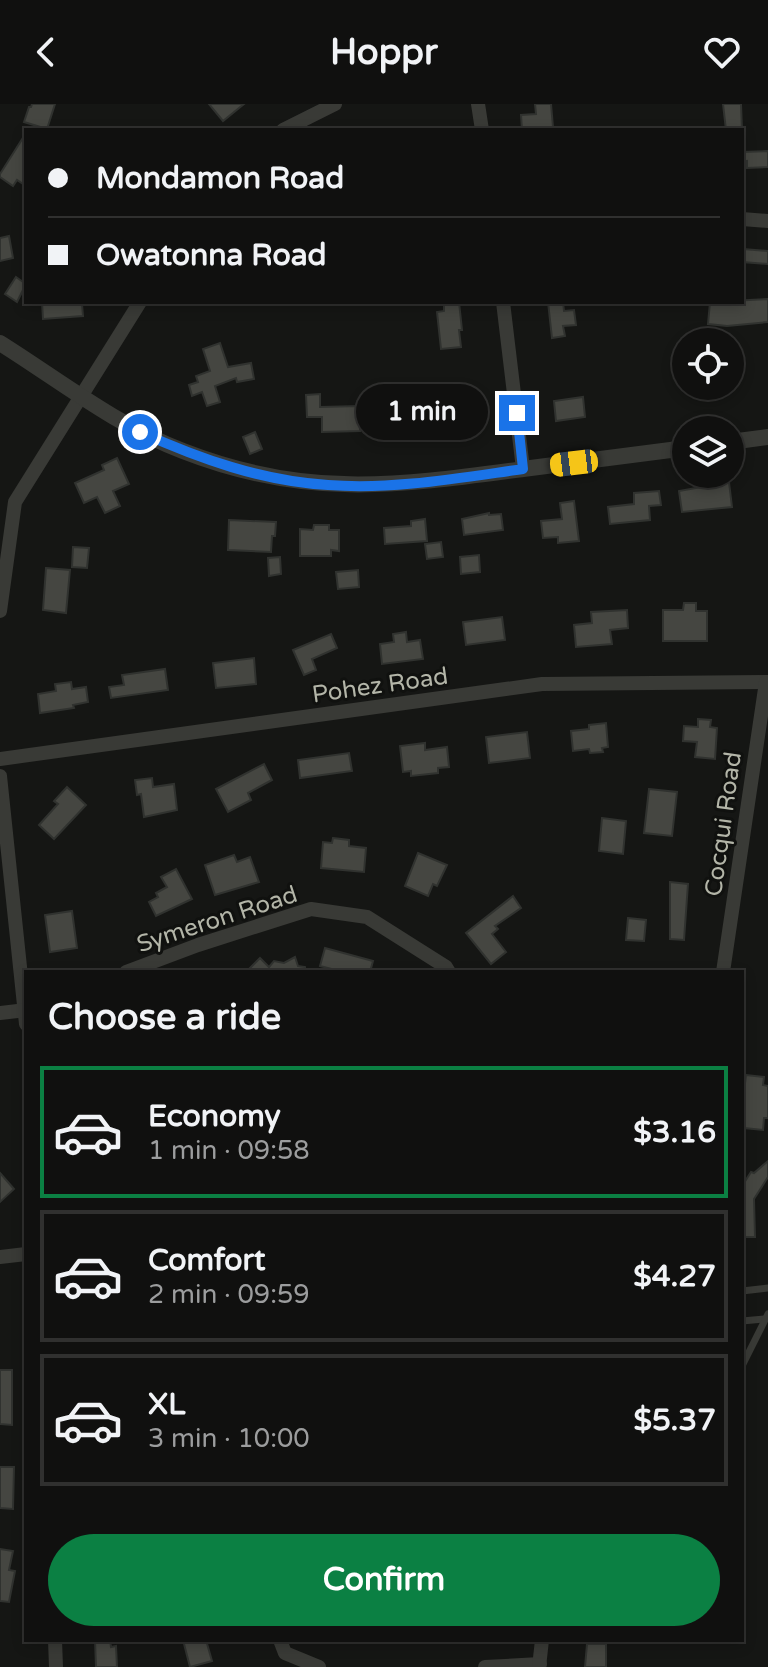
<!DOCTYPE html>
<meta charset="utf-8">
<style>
:root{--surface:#10100f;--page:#1e1e1d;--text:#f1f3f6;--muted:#9c9d9e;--line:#30302f;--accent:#0b8043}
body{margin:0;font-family:"Varela Round",sans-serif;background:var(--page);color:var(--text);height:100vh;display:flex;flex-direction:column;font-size:30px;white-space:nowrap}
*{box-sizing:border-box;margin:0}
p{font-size:26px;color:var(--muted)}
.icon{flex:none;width:44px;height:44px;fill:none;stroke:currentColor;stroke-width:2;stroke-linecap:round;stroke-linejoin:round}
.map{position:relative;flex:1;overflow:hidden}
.sheet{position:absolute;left:24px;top:866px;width:720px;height:672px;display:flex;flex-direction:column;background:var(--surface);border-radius:0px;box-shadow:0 4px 12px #0003,0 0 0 2px var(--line)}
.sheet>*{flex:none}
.hud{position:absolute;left:24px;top:24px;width:720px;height:176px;border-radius:0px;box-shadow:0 4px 12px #0003,0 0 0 2px var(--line);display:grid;align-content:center;height:176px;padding:0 24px;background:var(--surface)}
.buttons{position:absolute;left:672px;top:224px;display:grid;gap:16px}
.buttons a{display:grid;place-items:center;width:72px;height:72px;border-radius:50%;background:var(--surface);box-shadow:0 4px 12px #0003,0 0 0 2px var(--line);font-size:40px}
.end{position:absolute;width:36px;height:36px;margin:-18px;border:10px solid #1a73e8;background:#fff;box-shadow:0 0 0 4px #fff}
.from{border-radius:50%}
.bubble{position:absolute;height:56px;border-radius:28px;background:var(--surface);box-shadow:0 4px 12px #0003,0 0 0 2px var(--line);font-size:26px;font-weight:800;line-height:56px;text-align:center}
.car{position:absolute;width:24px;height:48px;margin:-24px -12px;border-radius:10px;box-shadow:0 0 6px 2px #0007;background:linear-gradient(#f5c518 24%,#345 0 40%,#f5c518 0 76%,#345 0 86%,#f5c518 0)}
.hud b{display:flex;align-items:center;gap:28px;height:76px;font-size:30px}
.hud b+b{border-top:2px solid var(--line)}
.hud i{width:20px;height:20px;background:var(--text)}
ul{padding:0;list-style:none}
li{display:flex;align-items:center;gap:24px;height:132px;margin:0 16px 12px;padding:0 8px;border:4px solid var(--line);border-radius:0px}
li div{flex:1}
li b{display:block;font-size:30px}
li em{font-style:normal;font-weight:800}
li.on{border-color:var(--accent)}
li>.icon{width:72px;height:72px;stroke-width:1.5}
h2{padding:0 24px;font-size:36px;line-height:96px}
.action{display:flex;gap:16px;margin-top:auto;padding:16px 24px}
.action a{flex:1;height:92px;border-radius:48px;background:var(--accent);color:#fff;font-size:32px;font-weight:800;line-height:92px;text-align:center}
header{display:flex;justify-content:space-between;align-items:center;height:104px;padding:0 24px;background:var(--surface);font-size:36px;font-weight:800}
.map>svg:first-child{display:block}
.building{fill:#454641;stroke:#30322f;stroke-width:2}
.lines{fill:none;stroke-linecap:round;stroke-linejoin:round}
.service{stroke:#393a36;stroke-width:7}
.minor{stroke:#393a36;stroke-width:14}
.tertiary{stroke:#393a36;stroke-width:16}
.route{stroke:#1a73e8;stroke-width:10}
.labels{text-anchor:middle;stroke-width:6;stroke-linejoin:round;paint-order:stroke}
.street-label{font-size:24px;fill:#b3b5a8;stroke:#10110f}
</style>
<header><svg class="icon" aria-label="back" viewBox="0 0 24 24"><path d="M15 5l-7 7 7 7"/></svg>Hoppr<svg class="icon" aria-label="heart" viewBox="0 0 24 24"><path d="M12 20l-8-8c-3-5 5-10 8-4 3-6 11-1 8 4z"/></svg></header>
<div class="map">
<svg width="768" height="1563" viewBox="0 0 768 1563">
<rect width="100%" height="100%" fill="#151614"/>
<g class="building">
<path d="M32,0H55L47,25L24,18L29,3H31Z"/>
<path d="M209,0H244L223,17Z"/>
<path d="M535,0H551L553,23L522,26L521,11L536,10Z"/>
<path d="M723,0H741L742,26H726Z"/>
<path d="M26,29V82L17,76L13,82L0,73V70Z"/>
<path d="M768,47V63L747,64V57L742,58V48Z"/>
<path d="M9,132L13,154L0,157V134Z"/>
<path d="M743,145L768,147V160L742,158Z"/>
<path d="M16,173L26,180L17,198L5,190Z"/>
<path d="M768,195V218L727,222L708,220L710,198Z"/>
<path d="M42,198L82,200L83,212L43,215Z"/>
<path d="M444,198H459L462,226H459L461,243L441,245L437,208L444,207Z"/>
<path d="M548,198H563L564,207L574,206L576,221L563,222L565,232L552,234Z"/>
<path d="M220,239L228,263L251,259L254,275L237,278L236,274L215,282L220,298L207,302L202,288L192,292L189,281L198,278L196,272L210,267L203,245Z"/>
<path d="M451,279L453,299H449L451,328L433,329L432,317H425L423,287H429L428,281Z"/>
<path d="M320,290V303L360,302V327L322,328V313H307L306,291Z"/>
<path d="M583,293L585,313L556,317L554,297Z"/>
<path d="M255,328L262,345L250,350L243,333Z"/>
<path d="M117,354L129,380L113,387L120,402L105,409L97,393L84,399L75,379L104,366L102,361Z"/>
<path d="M729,378L732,403L682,408L679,387Z"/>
<path d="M659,387L661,401L649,402L650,416L610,420L608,403L634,400V389Z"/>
<path d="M574,397L579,437L558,439V433L543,434L541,417L562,415L560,399Z"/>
<path d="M489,409V411L501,410L503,426L464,431L462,415Z"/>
<path d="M425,415L427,437L385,440L384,424L411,422V417Z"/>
<path d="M229,416L276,418L275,432H272L271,448L228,446Z"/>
<path d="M314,421H329V426H339V447L331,446V452H300V425L313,426Z"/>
<path d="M441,438L443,453L427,455L425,440Z"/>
<path d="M73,443L89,444L87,464L72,463Z"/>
<path d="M479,451L480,468L461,470L460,453Z"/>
<path d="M280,453L281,470L269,472L268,454Z"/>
<path d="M46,464L70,466L66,509L43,506Z"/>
<path d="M358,466L359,483L338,485L336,468Z"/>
<path d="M684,499H696V507H707V537H663V506H683Z"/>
<path d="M627,506L628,524L610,526L612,540L576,543L574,521L592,519L591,508Z"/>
<path d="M502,513L505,536L466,541L463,518Z"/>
<path d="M406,528L407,538L420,536L423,555L382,560L380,540L394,538L393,530Z"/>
<path d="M331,530L337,544L312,555L316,566L304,571L293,546Z"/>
<path d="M254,554L256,580L216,584L213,559Z"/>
<path d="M165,565L168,586L111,594L109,583L124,581L122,571Z"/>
<path d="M71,578L72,585L86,583L88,598L73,601L74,604L40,609L38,590L56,587L55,580Z"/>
<path d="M698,615L711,616L710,623L717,624L715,655L695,653L697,638L683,637L684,622L698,623Z"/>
<path d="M606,619L608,643L602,644L603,648L590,649L589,645L573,647L571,627L589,625V621Z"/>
<path d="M527,628L530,654L489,659L486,633Z"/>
<path d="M425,639V646L447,643L449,663L438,664V669L411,672V667L403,668L400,642Z"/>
<path d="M349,649L352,667L300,674L298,656Z"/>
<path d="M264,660L272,676L248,689L251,696L228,708L216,685Z"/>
<path d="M152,674L153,683L174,680L177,706L144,713L141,690L137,691L135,676Z"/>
<path d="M67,683L86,701L54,735L39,721L58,700L54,697Z"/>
<path d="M649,685L677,688L672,732L644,729Z"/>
<path d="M602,714L626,717L623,750L599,747Z"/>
<path d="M333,734L349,736V742L366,744L364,768L321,764L323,738L332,739Z"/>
<path d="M418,749L447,761L437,782L433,780L428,792L405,782Z"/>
<path d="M234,751L237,758L250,753L259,778L215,791L205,761Z"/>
<path d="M176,765L192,795L156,812L149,798L158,793L156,789L167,783L161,773Z"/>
<path d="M670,778L688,780L684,836L670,835Z"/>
<path d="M513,792L521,804L495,822L498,825L492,830L506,848L491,860L466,829Z"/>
<path d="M72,807L77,844L50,848L45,811Z"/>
<path d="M628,814L646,816L644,837L626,836Z"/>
<path d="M325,844L373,857L370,868H343L320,862Z"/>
<path d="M295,853L298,862L305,863V868H246L260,854L269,863L274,857L284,859Z"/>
<path d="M746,971L764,973L763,981L768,982V1014H764L763,1026L744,1024L745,1009L742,1008V1004Z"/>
<path d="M768,1057V1073L754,1095L755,1133H742V1082L751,1068L754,1069Z"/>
<path d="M0,1069L14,1085L0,1098Z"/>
<path d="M0,1266H12V1321L0,1320Z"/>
<path d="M0,1363H14L13,1405L0,1404Z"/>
<path d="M0,1445L13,1447L9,1466L15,1467L9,1498L0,1497Z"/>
<path d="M95,1536H110L111,1543L116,1542L117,1563H96Z"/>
<path d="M183,1536H206L212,1557L190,1563Z"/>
<path d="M587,1540H606V1563H585Z"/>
</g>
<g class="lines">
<g class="service">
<path d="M742,1187L768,1184"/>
<path d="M742,1217L765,1215"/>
<path d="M742,1262L768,1210"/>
</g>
<g class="minor">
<path d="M478,0L482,26"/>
<path d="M283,26L335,0"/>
<path d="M742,115L768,117"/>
<path d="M503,198L523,365"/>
<path d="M0,507L15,398L140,198"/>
<path d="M0,655L542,580L768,578"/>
<path d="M0,672L26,920"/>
<path d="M126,868L198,841L311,805L367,813L446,863L449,868"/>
<path d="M723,868L766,578"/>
<path d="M0,909L26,906"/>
<path d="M0,1153L26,1150"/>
<path d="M55,1536L56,1563"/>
<path d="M280,1536L285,1549L319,1563"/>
<path d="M485,1563L540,1560"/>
<path d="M539,1563L542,1536"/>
</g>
<g class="tertiary">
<path d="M0,239C59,276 117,322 183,347C306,395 397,382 523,365C578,358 632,351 686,344"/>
<path d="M730,338L768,333"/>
</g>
</g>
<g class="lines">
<path class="route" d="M140,328C200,355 262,377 328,381C393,386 459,374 523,365L517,309"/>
</g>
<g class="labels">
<g class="street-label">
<text transform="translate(380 581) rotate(-8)" y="8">Pohez Road</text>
<text transform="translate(723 720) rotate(-82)" y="8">Cocqui Road</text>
<text transform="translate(217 815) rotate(-18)" y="8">Symeron Road</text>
</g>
</g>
</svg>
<div class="buttons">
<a><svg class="icon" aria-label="locate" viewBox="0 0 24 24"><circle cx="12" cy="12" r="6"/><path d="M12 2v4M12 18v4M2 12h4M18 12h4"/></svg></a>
<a><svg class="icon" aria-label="layers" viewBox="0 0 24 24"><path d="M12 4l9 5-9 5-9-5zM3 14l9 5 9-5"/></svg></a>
</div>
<i class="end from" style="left:140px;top:328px"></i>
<i class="end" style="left:517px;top:309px"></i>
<div class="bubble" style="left:356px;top:280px;width:132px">1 min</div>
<i class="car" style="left:574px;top:359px;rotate:263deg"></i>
<div class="hud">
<b><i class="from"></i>Mondamon Road</b>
<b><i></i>Owatonna Road</b>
</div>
<section class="sheet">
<h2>Choose a ride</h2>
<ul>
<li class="on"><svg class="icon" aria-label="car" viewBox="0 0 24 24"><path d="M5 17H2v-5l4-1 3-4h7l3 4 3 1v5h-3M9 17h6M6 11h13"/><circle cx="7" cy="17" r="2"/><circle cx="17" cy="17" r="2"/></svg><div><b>Economy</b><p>1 min · 09:58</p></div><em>$3.16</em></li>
<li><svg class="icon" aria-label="car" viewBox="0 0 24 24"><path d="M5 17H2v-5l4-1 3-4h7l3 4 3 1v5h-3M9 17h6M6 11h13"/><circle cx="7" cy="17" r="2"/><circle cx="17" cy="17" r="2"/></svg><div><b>Comfort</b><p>2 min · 09:59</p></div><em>$4.27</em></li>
<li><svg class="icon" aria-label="car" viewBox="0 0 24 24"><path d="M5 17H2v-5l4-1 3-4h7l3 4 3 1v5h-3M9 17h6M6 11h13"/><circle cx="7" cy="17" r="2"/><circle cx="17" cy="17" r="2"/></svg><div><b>XL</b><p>3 min · 10:00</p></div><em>$5.37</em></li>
</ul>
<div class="action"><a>Confirm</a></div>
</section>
</div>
